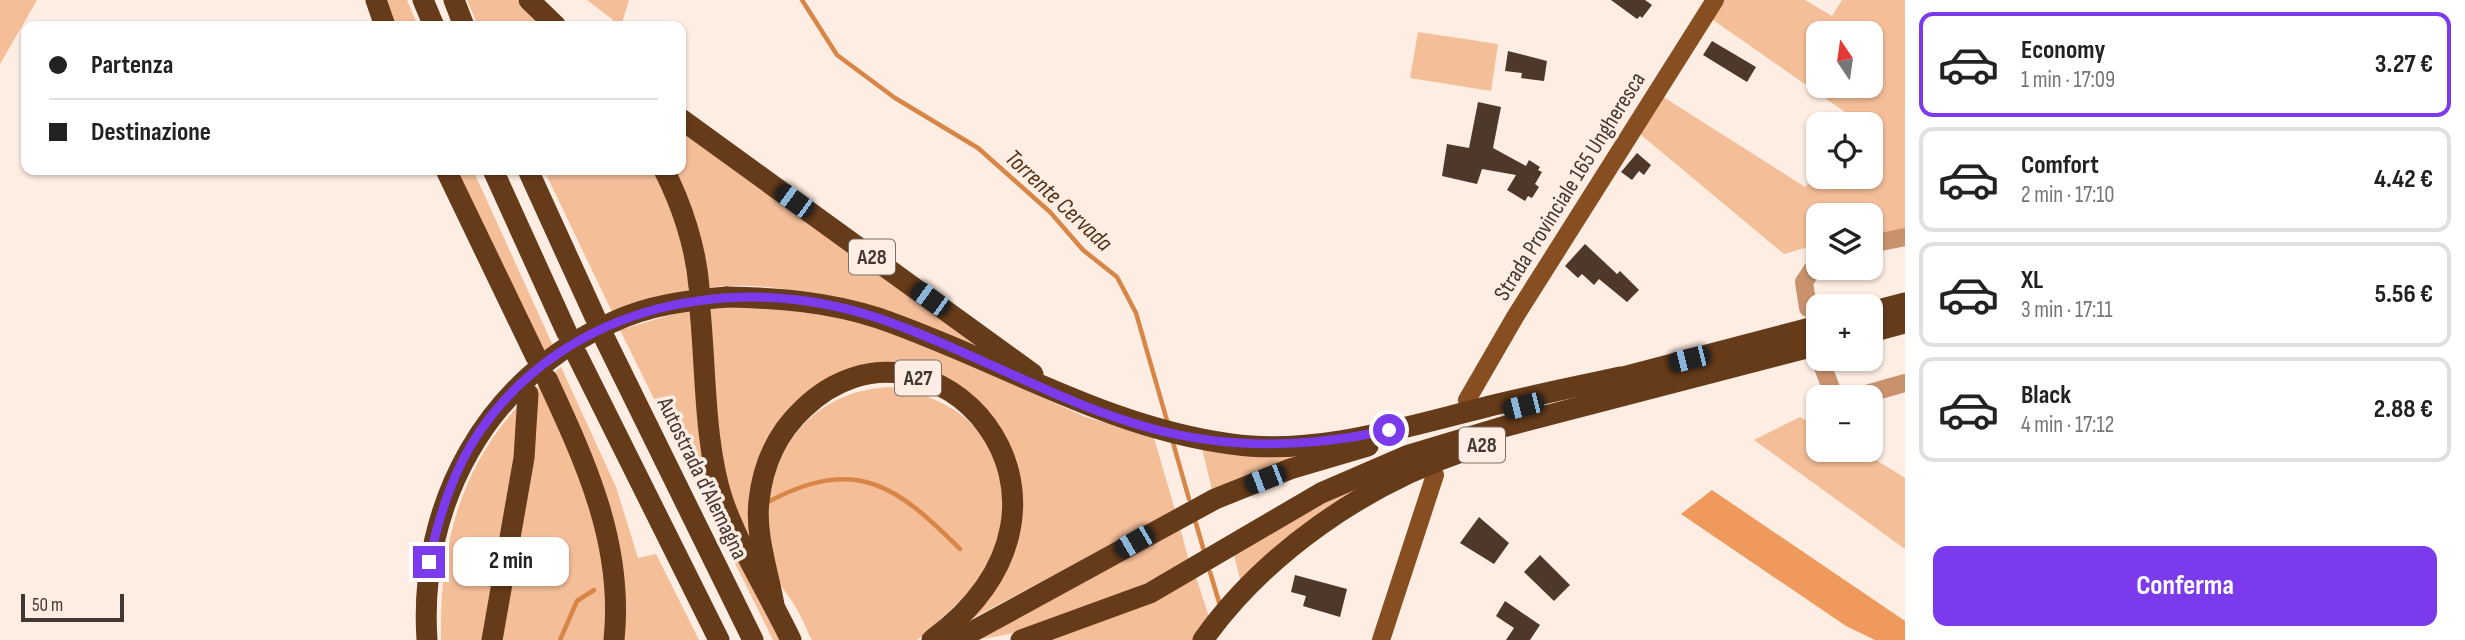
<!DOCTYPE html>
<html lang="it">
<meta charset="utf-8">
<style>
:root{--surface:#fff;--page:#f6f6f6;--text:#222;--muted:#767676;--line:#e0e0e0;--accent:#7c3aed}
body{margin:0;font-family:"Sofia Sans Condensed",sans-serif;background:var(--page);color:var(--text);height:100vh;display:flex;flex-direction:column;font-size:26px;white-space:nowrap}
*{box-sizing:border-box;margin:0}
p{font-size:23px;color:var(--muted)}
.icon{flex:none;width:38px;height:38px;fill:none;stroke:currentColor;stroke-width:2;stroke-linecap:round;stroke-linejoin:round}
.map{position:relative;flex:1;overflow:hidden}
.drawer{display:flex;flex-direction:column;background:var(--surface);width:560px}
.drawer>*{flex:none}
.guide{position:absolute;left:21px;top:21px;width:665px;height:154px;border-radius:14px;box-shadow:0 2px 5px #0004;display:grid;align-content:center;height:154px;padding:0 28px;background:var(--surface)}
.needle{width:46px;rotate:347deg}
.buttons{position:absolute;left:1806px;top:21px;display:grid;gap:14px}
.buttons a{display:grid;place-items:center;width:77px;height:77px;border-radius:14px;background:var(--surface);box-shadow:0 2px 5px #0004;font-size:35px}
.scale{position:absolute;left:21px;bottom:18px;width:103px;box-sizing:border-box;padding-left:7px;border:4px solid #433831;border-top:0;font-size:19px;line-height:24px;white-space:nowrap;color:#433831;-webkit-text-stroke:5px #fdede2;paint-order:stroke}
.end{position:absolute;width:32px;height:32px;margin:-16px;border:9px solid #7c3aed;background:#fff;box-shadow:0 0 0 4px #fff}
.from{border-radius:50%}
.bubble{position:absolute;height:49px;border-radius:14px;background:var(--surface);box-shadow:0 2px 5px #0004;font-size:23px;font-weight:700;line-height:49px;text-align:center}
.car{position:absolute;width:21px;height:42px;margin:-21px -10px;border-radius:9px;box-shadow:0 0 5px 2px #0007;background:linear-gradient(#222 24%,#8ab4d8 0 40%,#222 0 76%,#8ab4d8 0 86%,#222 0)}
.guide b{display:flex;align-items:center;gap:24px;height:66px;font-size:26px}
.guide b+b{border-top:2px solid var(--line)}
.guide i{width:18px;height:18px;background:var(--text)}
ul{padding:12px 0 0;list-style:none}
li{display:flex;align-items:center;gap:21px;height:105px;margin:0 14px 10px;padding:0 14px;border:4px solid var(--line);border-radius:14px}
li div{flex:1}
li b{display:block;font-size:26px}
li em{font-style:normal;font-weight:700}
li.active{border-color:var(--accent)}
li>.icon{width:63px;height:63px;stroke-width:1.5}
.action{display:flex;gap:14px;margin-top:auto;padding:14px 28px}
.action a{flex:1;height:80px;border-radius:14px;background:var(--accent);color:#fff;font-size:28px;font-weight:700;line-height:80px;text-align:center}
main{display:flex;flex:1;min-height:0}
.map>svg:first-child{display:block}
.green{fill:#f4be98;fill-rule:evenodd}
.forest{fill:#ef9a5c}
.lines{fill:none;stroke-linecap:round;stroke-linejoin:round}
.stream{stroke:#d88647;stroke-width:4.5}
.building{fill:#4d382a}
.minor{stroke:#c9926c;stroke-width:18}
.major{stroke:#864e21;stroke-width:18}
.highway{stroke:#653b1a;stroke-width:21}
.highway-bridge{stroke:#653b1a;stroke-width:21}
.route{stroke:#7c3aed;stroke-width:9}
.labels{text-anchor:middle;stroke-width:7;stroke-linejoin:round;paint-order:stroke}
.shield{fill:#fdede2;stroke:#7b6e66;stroke-width:2}
.shield-label{font-size:21px;font-weight:bold;fill:#433831}
.street-label{font-size:23px;fill:#433831;stroke:#fdede2}
.water-label{font-size:24px;font-style:italic;fill:#533117;stroke:#fdede2}
</style>
<main>
<div class="map">
<svg width="1905" height="640" viewBox="0 0 1905 640">
<rect width="100%" height="100%" fill="#fdede2"/>
<g class="green">
<path d="M0,0H37L0,64Z"/>
<path d="M385,0H407L418,26H393Z"/>
<path d="M467,0H517L542,26H478Z"/>
<path d="M587,0H629L621,26Z"/>
<path d="M1715,0H1805L1832,16L1842,0H1905V237L1871,244V215H1818V244L1784,254L1634,129L1657,93L1805,187L1818,175L1871,177V124H1862L1706,15ZM1818,33H1871V86H1818Z"/>
<path d="M1418,32L1498,44L1491,91L1410,78Z"/>
<path d="M682,132L982,347C895,320 799,275 706,288L672,170H681Z"/>
<path d="M454,170H473L554,348L543,357Z"/>
<path d="M544,170H656L677,221L692,290L613,314Z"/>
<path d="M744,304L850,319L950,355L1083,416L1154,438L1175,510L962,624L976,609L1011,552L991,423L886,372L785,422L753,541L748,544L722,469L708,306Z"/>
<path d="M694,308L705,453L780,640H773L620,330Z"/>
<path d="M561,367L616,487L638,558L656,554L699,640H619L624,598L552,374Z"/>
<path d="M542,382L562,426L608,564L605,640H502L535,389Z"/>
<path d="M889,387C985,401 1026,472 991,563C985,579 940,619 926,634L917,640H812C806,629 802,617 795,606C790,596 781,589 778,579C749,490 787,393 889,387Z"/>
<path d="M520,404L522,410L484,640H441C439,552 458,470 520,404Z"/>
<path d="M1800,417L1818,427V450H1860L1905,478V549L1754,440Z"/>
<path d="M1202,448L1298,456L1212,490Z"/>
<path d="M1378,474L1241,583L1234,555L1253,541Z"/>
<path d="M1179,524L1189,561C1138,590 1022,640 965,640Z"/>
<path d="M1196,577L1210,620L1195,640H1034Z"/>
</g>
<path class="forest" d="M1712,490L1905,621V640H1875L1846,626L1681,514Z"/>
<g class="lines">
<g class="stream">
<path d="M802,0L837,55L895,98L978,148L1050,212L1083,250L1117,277L1136,313L1168,424"/>
<path d="M1172,439L1189,499"/>
<path d="M770,501C857,455 898,487 960,549"/>
<path d="M1195,520L1204,551"/>
<path d="M1210,572L1219,602"/>
<path d="M560,640L577,601L594,590"/>
</g>
</g>
<g class="building">
<path d="M1611,0H1645L1652,5L1642,18L1640,16L1637,19Z"/>
<path d="M1712,41L1756,67L1747,82L1703,55Z"/>
<path d="M1508,51L1547,61L1544,81L1521,78L1522,73L1505,71Z"/>
<path d="M1478,102L1501,107L1493,148L1526,166L1529,160L1540,167L1538,170L1542,172L1535,184L1539,187L1532,198L1528,196L1525,201L1507,190L1516,175L1482,169L1477,184L1442,176L1447,144L1469,148Z"/>
<path d="M1637,153L1651,165L1644,175L1639,171L1632,180L1621,172Z"/>
<path d="M1585,244L1617,274L1620,271L1639,290L1627,302L1599,279L1594,285L1582,274L1578,278L1565,266Z"/>
<path d="M1479,517L1509,543L1494,564L1460,543Z"/>
<path d="M1540,555L1570,585L1554,601L1524,572Z"/>
<path d="M1295,575L1347,589L1340,617L1303,606L1306,596L1291,592Z"/>
<path d="M1505,601L1540,625L1530,640H1506L1514,628L1496,616Z"/>
</g>
<g class="lines">
<g class="minor">
<path d="M1871,244L1905,237"/>
<path d="M1808,308L1804,282L1818,261"/>
<path d="M1823,367L1832,391L1843,397"/>
<path d="M1856,397L1905,383"/>
</g>
<g class="major">
<path d="M1467,400L1515,317L1715,0"/>
<path d="M1381,640L1435,475"/>
</g>
<g class="highway">
<path d="M376,0L385,26"/>
<path d="M423,0L434,26"/>
<path d="M454,0L464,26"/>
<path d="M529,0L556,26"/>
<path d="M681,119L1033,374"/>
<path d="M446,170L536,357"/>
<path d="M493,170L567,333"/>
<path d="M528,170L595,317"/>
<path d="M664,170C682,205 696,248 699,287"/>
<path d="M727,297C779,298 829,302 878,318C998,359 1104,427 1231,444C1315,456 1405,427 1486,407C1530,396 1575,387 1620,377"/>
<path d="M700,310C706,370 704,444 723,501C740,549 769,594 791,640"/>
<path d="M1871,312L1905,303"/>
<path d="M1871,332L1905,323"/>
<path d="M605,339L753,640"/>
<path d="M577,355L719,640"/>
<path d="M547,379C586,463 624,545 614,640"/>
<path d="M1608,381L1818,326"/>
<path d="M774,605C768,571 755,535 759,501C763,464 777,433 804,408C929,288 1124,498 932,640"/>
<path d="M492,640L524,458L528,394"/>
<path d="M957,640L1215,499L1290,469L1368,446"/>
<path d="M1021,640L1150,593L1321,493L1409,455L1499,428L1818,345"/>
<path d="M1203,640C1265,553 1364,485 1464,451"/>
</g>
<path class="highway-bridge" d="M427,640C418,504 487,378 613,322C649,305 689,300 727,297"/>
</g>
<g class="lines">
<path class="route" d="M429,562C439,516 453,470 480,431C569,303 735,270 878,318C971,350 1056,402 1150,428C1230,450 1308,448 1389,430"/>
</g>
<g class="labels">
<g class="shield">
<rect x="849" y="239.5" width="46" height="35" rx="5"/>
<rect x="895" y="360.5" width="46" height="35" rx="5"/>
<rect x="1459" y="427.5" width="46" height="35" rx="5"/>
</g>
<g class="shield-label">
<text x="872" y="264">A28</text>
<text x="918" y="385">A27</text>
<text x="1482" y="452">A28</text>
</g>
<g class="street-label">
<text transform="translate(1569 186) rotate(-58)" y="8">Strada Provinciale 165 Ungheresca</text>
<text transform="translate(703 478) rotate(64)" y="8">Autostrada d'Alemagna</text>
</g>
<g class="water-label">
<text transform="translate(1059 200) rotate(43)" y="8">Torrente Cervada</text>
</g>
</g>
</svg>
<div class="buttons">
<a><svg class="needle" viewBox="-14 -14 28 28"><path d="M0-13l5 13h-10z" fill="#e53935"/><path d="M0 13l5-13h-10z" fill="#767676"/></svg></a>
<a><svg class="icon" aria-label="locate" viewBox="0 0 24 24"><circle cx="12" cy="12" r="6"/><path d="M12 2v4M12 18v4M2 12h4M18 12h4"/></svg></a>
<a><svg class="icon" aria-label="layers" viewBox="0 0 24 24"><path d="M12 4l9 5-9 5-9-5zM3 14l9 5 9-5"/></svg></a>
<a>+</a>
<a>−</a>
</div>
<div class="scale">50 m</div>
<i class="end from" style="left:1389px;top:430px"></i>
<i class="end" style="left:429px;top:562px"></i>
<div class="bubble" style="left:453px;top:537px;width:116px">2 min</div>
<i class="car" style="left:794px;top:201px;rotate:306deg"></i>
<i class="car" style="left:930px;top:299px;rotate:306deg"></i>
<i class="car" style="left:1689px;top:359px;rotate:256deg"></i>
<i class="car" style="left:1523px;top:406px;rotate:256deg"></i>
<i class="car" style="left:1265px;top:479px;rotate:249deg"></i>
<i class="car" style="left:1134px;top:542px;rotate:240deg"></i>
<div class="guide">
<b><i class="from"></i>Partenza</b>
<b><i></i>Destinazione</b>
</div>
</div>
<section class="drawer">
<ul>
<li class="active"><svg class="icon" aria-label="car" viewBox="0 0 24 24"><path d="M5 17H2v-5l4-1 3-4h7l3 4 3 1v5h-3M9 17h6M6 11h13"/><circle cx="7" cy="17" r="2"/><circle cx="17" cy="17" r="2"/></svg><div><b>Economy</b><p>1 min · 17:09</p></div><em>3.27 €</em></li>
<li><svg class="icon" aria-label="car" viewBox="0 0 24 24"><path d="M5 17H2v-5l4-1 3-4h7l3 4 3 1v5h-3M9 17h6M6 11h13"/><circle cx="7" cy="17" r="2"/><circle cx="17" cy="17" r="2"/></svg><div><b>Comfort</b><p>2 min · 17:10</p></div><em>4.42 €</em></li>
<li><svg class="icon" aria-label="car" viewBox="0 0 24 24"><path d="M5 17H2v-5l4-1 3-4h7l3 4 3 1v5h-3M9 17h6M6 11h13"/><circle cx="7" cy="17" r="2"/><circle cx="17" cy="17" r="2"/></svg><div><b>XL</b><p>3 min · 17:11</p></div><em>5.56 €</em></li>
<li><svg class="icon" aria-label="car" viewBox="0 0 24 24"><path d="M5 17H2v-5l4-1 3-4h7l3 4 3 1v5h-3M9 17h6M6 11h13"/><circle cx="7" cy="17" r="2"/><circle cx="17" cy="17" r="2"/></svg><div><b>Black</b><p>4 min · 17:12</p></div><em>2.88 €</em></li>
</ul>
<div class="action"><a>Conferma</a></div>
</section>
</main>
